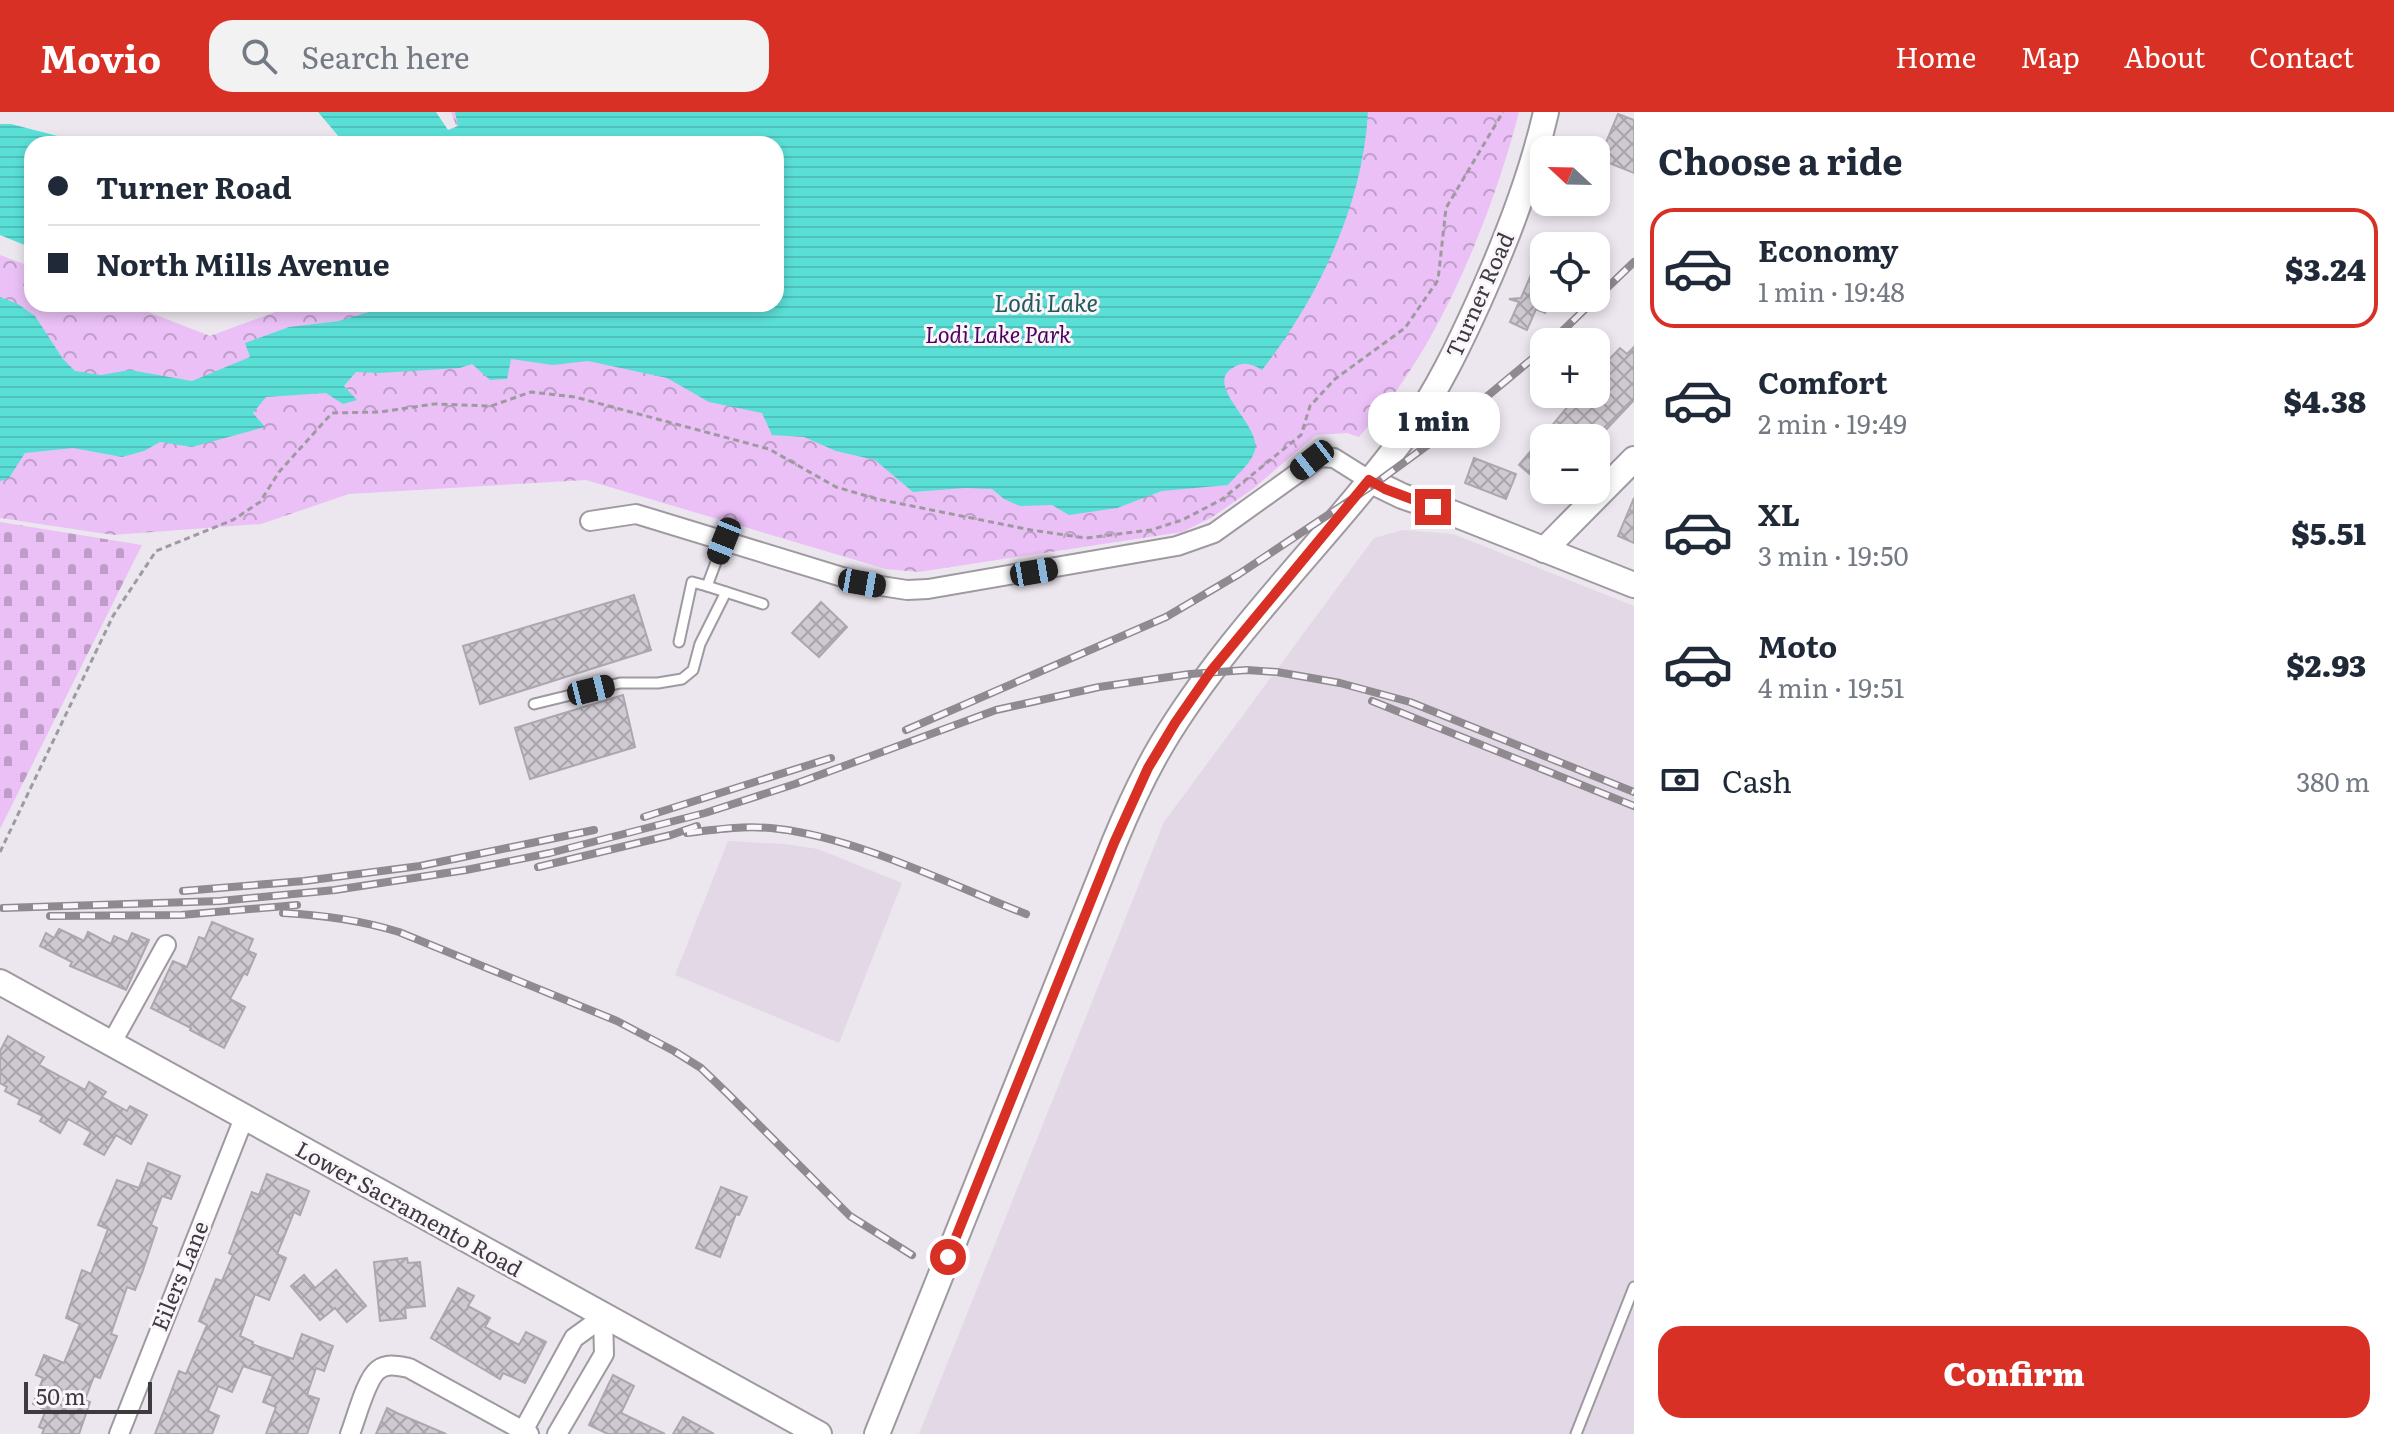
<!DOCTYPE html>
<meta charset="utf-8">
<style>
:root{--surface:#fff;--page:#f2f2f3;--text:#1f2937;--muted:#747a83;--line:#e0e1e3;--accent:#d93025}
body{margin:0;font-family:Literata,serif;background:var(--page);color:var(--text);height:100vh;display:flex;flex-direction:column;font-size:30px;white-space:nowrap}
*{box-sizing:border-box;margin:0}
p{font-size:26px;color:var(--muted)}
.icon{flex:none;width:44px;height:44px;fill:none;stroke:currentColor;stroke-width:2;stroke-linecap:round;stroke-linejoin:round}
.map{position:relative;flex:1;overflow:hidden}
.side{display:flex;flex-direction:column;background:var(--surface);width:760px}
.side>*{flex:none}
.hud{position:absolute;left:24px;top:24px;width:760px;height:176px;border-radius:24px;box-shadow:0 4px 12px #0003;display:grid;align-content:center;height:176px;padding:0 24px;background:var(--surface)}
.needle{width:52px;rotate:292deg}
.fabs{position:absolute;left:1530px;top:24px;display:grid;gap:16px}
.fabs a{display:grid;place-items:center;width:80px;height:80px;border-radius:16px;background:var(--surface);box-shadow:0 4px 12px #0003;font-size:40px}
.scale{position:absolute;left:24px;bottom:20px;width:128px;box-sizing:border-box;padding-left:8px;border:4px solid #3e3b3f;border-top:0;font-size:22px;line-height:28px;white-space:nowrap;color:#3e3b3f;-webkit-text-stroke:6px #faf4fb;paint-order:stroke}
.end{position:absolute;width:36px;height:36px;margin:-18px;border:10px solid #d93025;background:#fff;box-shadow:0 0 0 4px #fff}
.from{border-radius:50%}
.bubble{position:absolute;height:56px;border-radius:24px;background:var(--surface);box-shadow:0 4px 12px #0003;font-size:26px;font-weight:800;line-height:56px;text-align:center}
.car{position:absolute;width:24px;height:48px;margin:-24px -12px;border-radius:10px;box-shadow:0 0 6px 2px #0007;background:linear-gradient(#222 24%,#8ab4d8 0 40%,#222 0 76%,#8ab4d8 0 86%,#222 0)}
.hud b{display:flex;align-items:center;gap:28px;height:76px;font-size:30px}
.hud b+b{border-top:2px solid var(--line)}
.hud i{width:20px;height:20px;background:var(--text)}
ul{padding:0;list-style:none}
li{display:flex;align-items:center;gap:24px;height:120px;margin:0 16px 12px;padding:0 8px;border:4px solid transparent;border-radius:24px}
li div{flex:1}
li b{display:block;font-size:30px}
li em{font-style:normal;font-weight:800}
li.selected{border-color:var(--accent)}
li>.icon{width:72px;height:72px;stroke-width:1.5}
h2{padding:0 24px;font-size:36px;line-height:96px}
.pay{display:flex;align-items:center;gap:20px;height:88px;padding:0 24px;font-size:30px}
.pay p{margin-inline-start:auto}
.primary-button{display:flex;gap:16px;margin-top:auto;padding:16px 24px}
.primary-button a{flex:1;height:92px;border-radius:24px;background:var(--accent);color:#fff;font-size:32px;font-weight:800;line-height:92px;text-align:center}
header{display:flex;align-items:center;gap:48px;box-sizing:border-box;height:112px;padding:0 40px;background:var(--accent);color:#fff}
header strong{font-size:38px}
nav{display:flex;gap:44px;margin-inline-start:auto;font-size:28px}
.search{width:560px;height:72px;background:var(--page);display:flex;align-items:center;gap:20px;box-sizing:border-box;padding:0 28px;border-radius:24px;color:var(--muted);font-size:30px}
main{display:flex;flex:1;min-height:0}
.map>svg:first-child{display:block}
.built{fill:#e3d8e6}
.cemetery{fill:url(#cemetery-stones)}
.park{fill:url(#park-crowns)}
.water{fill:url(#water-rules)}
.building{fill:url(#building-cross-hatch);stroke:#aca7ae;stroke-width:2}
.lines{fill:none;stroke-linecap:round;stroke-linejoin:round}
.lane-casing{stroke:#9f99a0;stroke-width:13}
.street-casing{stroke:#9f99a0;stroke-width:22}
.secondary-casing{stroke:#9f99a0;stroke-width:28}
.path{stroke:#9e9aa0;stroke-width:3;stroke-dasharray:6 4;stroke-linecap:butt}
.lane{stroke:#fff;stroke-width:9}
.street{stroke:#fff;stroke-width:18}
.secondary{stroke:#fff;stroke-width:24}
.rail-casing{stroke:#8f8a90;stroke-width:8}
.rail{stroke:#faf4fb;stroke-width:5;stroke-dasharray:15;stroke-linecap:butt}
.route{stroke:#d93025;stroke-width:10}
.labels{text-anchor:middle;stroke-width:6;stroke-linejoin:round;paint-order:stroke}
.street-label{font-size:22px;fill:#3e3b3f;stroke:#faf4fb}
.park-label{font-size:22px;font-style:italic;fill:#4c015c;stroke:#faf4fb}
.water-label{font-size:24px;font-style:italic;fill:#225a57;stroke:#faf4fb}
</style>
<header>
<strong>Movio</strong>
<div class="search"><svg class="icon" aria-label="search" viewBox="0 0 24 24"><circle cx="10" cy="10" r="6"/><path d="M15 15l6 6"/></svg>Search here</div>
<nav><a>Home</a><a>Map</a><a>About</a><a>Contact</a></nav>
</header>
<main>
<div class="map">
<svg width="1634" height="1322" viewBox="0 0 1634 1322">
<defs>
<pattern id="cemetery-stones" width="16" height="16" patternUnits="userSpaceOnUse" patternTransform="scale(2)"><rect width="16" height="16" fill="#eac0f6"/><path d="M2 7V4a2 2 0 0 1 4 0v3zM10 15v-3a2 2 0 0 1 4 0v3z" fill="#bf9dc9"/></pattern>
<pattern id="park-crowns" width="20" height="18" patternUnits="userSpaceOnUse" patternTransform="scale(2)"><rect width="20" height="18" fill="#eac0f6"/><path d="M2 6a3 3 0 1 1 6 0M12 15a3 3 0 1 1 6 0" fill="none" stroke="#bf9dc9"/></pattern>
<pattern id="water-rules" width="6" height="5" patternUnits="userSpaceOnUse" patternTransform="scale(2)"><rect width="6" height="5" fill="#5adfd7"/><path d="M0 2.5h6" fill="none" stroke="#4fc0ba"/></pattern>
<pattern id="building-cross-hatch" width="8" height="8" patternUnits="userSpaceOnUse" patternTransform="scale(2)"><rect width="8" height="8" fill="#cfc9d1"/><path d="M0 0l8 8M0 8l8-8" fill="none" stroke="#a9a4ab"/></pattern>
</defs>
<rect width="100%" height="100%" fill="#ece6ee"/>
<g class="built">
<path d="M1403,418L1453,422L1634,494V1322H919L1164,710L1374,426Z"/>
<path d="M728,729L785,732L818,737L902,771L839,931L675,863Z"/>
</g>
<path class="cemetery" d="M0,410L142,433L0,717Z"/>
<path class="park" d="M451,0H1519C1495,93 1451,204 1394,282C1384,297 1371,311 1359,325L1347,321L1316,323L1254,376L1211,406L1182,420L918,460L886,457L586,368L349,382L261,412L113,423L0,406V143L32,155V192H128L210,224L297,192H776V32H463Z"/>
<g class="water">
<path d="M318,0H436L448,18L458,14L455,0H1368C1363,92 1319,185 1262,258C1254,253 1247,250 1238,253C1197,270 1261,310 1255,338C1252,351 1236,363 1228,373L1162,379L1117,396L1069,403L1052,393L1020,394L1004,387L992,377L965,376L913,380L875,348L836,339L804,325L772,323L762,301L709,290L667,266L588,249L553,253L511,247L507,267L490,268L472,252L460,256L380,261L356,260L344,274L357,288L343,292L326,281L266,285L253,301L265,315L192,335L160,330L144,339L122,345L73,336L25,341L9,366L0,369V185L18,192L35,204L63,247L75,259L101,263L130,258L192,269L250,245L245,231L289,215L339,209L382,196L384,192H776V32H345Z"/>
<path d="M0,12H11L73,28L78,32H32V136L0,123Z"/>
</g>
<g class="building">
<path d="M1618,2L1634,8V61L1599,47Z"/>
<path d="M1544,132V186H1552L1545,201L1536,197L1527,218L1510,210L1519,190L1509,187L1521,186Z"/>
<path d="M1634,235V288L1602,322L1599,319L1593,326H1544V374L1519,353L1570,292L1568,290L1575,282H1596V261L1620,236L1627,242Z"/>
<path d="M1474,346L1516,362L1506,387L1465,371Z"/>
<path d="M1634,386V431L1618,424Z"/>
<path d="M634,483L651,538L480,592L463,534Z"/>
<path d="M821,490L847,515L819,545L792,521Z"/>
<path d="M623,583L635,635L530,667L515,616Z"/>
<path d="M212,810L253,827L248,839L256,842L247,863L244,861L230,887L245,895L224,936L190,918L191,916L151,896L173,849L187,855L199,825L205,827Z"/>
<path d="M59,817L84,829L88,820L111,832L114,824L128,830L132,821L149,828L126,878L70,854L72,850L40,834L46,821L54,826Z"/>
<path d="M8,924L44,945L39,953L85,978L89,970L106,980L102,985L127,999L130,994L147,1003L131,1032L116,1023L104,1043L84,1032L91,1020L68,1007L60,1021L40,1009L43,1004L18,992L20,987L5,979L7,975L0,971V939Z"/>
<path d="M148,1051L180,1064L171,1087L162,1084L151,1113L157,1116L142,1161L135,1178L127,1175L111,1222L117,1224L100,1266L94,1264L85,1288L90,1290L79,1322H42L44,1317L39,1315L46,1298L33,1292L43,1266L36,1263L44,1243L64,1251L80,1212L66,1206L82,1158L91,1162L108,1117L98,1113L117,1068L139,1076Z"/>
<path d="M267,1062L309,1079L300,1103L294,1100L277,1142L286,1146L269,1188L255,1182L240,1224L253,1230L252,1232L293,1247L302,1222L333,1234L324,1259L316,1256L307,1283L319,1287L307,1322H266L276,1295L263,1290L273,1264L243,1254L232,1280L218,1274L208,1299L219,1304L212,1322H155L179,1259L186,1262L207,1213L199,1209L216,1167L222,1169L233,1143L229,1141L252,1080L259,1083Z"/>
<path d="M721,1075L747,1085L739,1103L736,1102L720,1145L696,1136Z"/>
<path d="M407,1146L408,1151L420,1150L425,1194L405,1196L406,1206L380,1209L374,1150Z"/>
<path d="M336,1158L366,1194L347,1210L335,1196L320,1208L291,1174L304,1163L315,1176Z"/>
<path d="M458,1176L474,1184L468,1194L490,1206L485,1215L519,1233L526,1220L546,1230L525,1271L503,1261L500,1267L431,1226Z"/>
<path d="M613,1263L634,1274L621,1301L665,1322H608L589,1313Z"/>
<path d="M387,1296L399,1302L446,1322H376Z"/>
<path d="M683,1305L714,1322H673Z"/>
</g>
<g class="lines">
<defs>
<g id="lane">
<path d="M724,429L707,474L763,492"/>
<path d="M679,530L692,470L707,474"/>
<path d="M534,592L620,571H658L682,567L693,558L700,532L726,480"/>
<path d="M1576,1322L1634,1175"/>
</g>
<g id="street">
<path d="M590,409L636,402L862,471L907,478L928,477L1177,434L1214,421L1320,345L1334,346L1369,368"/>
<path d="M111,932L166,833"/>
<path d="M523,1319L574,1226L603,1205"/>
<path d="M119,1322L244,1006"/>
<path d="M350,1322C356,1307 366,1267 378,1258C387,1251 398,1254 409,1256L529,1322"/>
<path d="M557,1322L604,1242L603,1205"/>
</g>
<g id="secondary">
<path d="M1369,368L1402,384L1452,401L1634,473"/>
<path d="M1544,438L1634,347"/>
<path d="M0,870L819,1322"/>
<path d="M877,1322L1114,731C1128,697 1143,664 1162,632C1231,517 1331,425 1410,317C1438,277 1459,233 1479,189C1507,127 1531,66 1546,0"/>
</g>
</defs>
<use href="#lane" class="lane-casing"/>
<use href="#street" class="street-casing"/>
<use href="#secondary" class="secondary-casing"/>
<path class="path" d="M0,740L113,504L156,439L233,408L260,390L279,360L332,301L380,300L434,292L491,294L531,280L575,285L769,337L836,375L877,387L1031,418L1086,426L1151,418L1182,408L1221,388L1301,323L1310,294L1335,267L1405,216L1438,168L1446,96L1503,0"/>
<use href="#lane" class="lane"/>
<use href="#street" class="street"/>
<use href="#secondary" class="secondary"/>
<defs>
<g id="rail">
<path d="M1551,230L1634,150"/>
<path d="M1372,589L1634,694"/>
<path d="M906,618L1166,505L1239,462L1376,371L1432,330L1544,237"/>
<path d="M644,705L831,646"/>
<path d="M687,721C718,717 748,713 779,717C857,726 951,773 1026,802"/>
<path d="M538,755L671,723L697,714"/>
<path d="M183,779L304,769L420,754L594,718"/>
<path d="M3,796L220,789L335,778L466,758L550,741L705,701L795,672L996,598L1099,575L1190,562L1247,558L1277,560L1340,571L1410,590L1634,680"/>
<path d="M283,801C323,803 360,808 399,820L617,909L674,939L701,956L728,982L850,1104L912,1143"/>
<path d="M50,804L181,803L297,793"/>
</g>
</defs>
<use href="#rail" class="rail-casing"/>
<use href="#rail" class="rail"/>
</g>
<g class="lines">
<path class="route" d="M948,1145L1114,731L1148,656L1175,611L1211,559L1369,368L1385,377L1433,395"/>
</g>
<g class="labels">
<g class="street-label">
<text transform="translate(1480 183) rotate(-66)" y="8">Turner Road</text>
<text transform="translate(409 1097) rotate(29)" y="8">Lower Sacramento Road</text>
<text transform="translate(180 1164) rotate(-68)" y="8">Eilers Lane</text>
</g>
<g class="park-label">
<text x="998" y="231">Lodi Lake Park</text>
</g>
<g class="water-label">
<text x="1046" y="200">Lodi Lake</text>
</g>
</g>
</svg>
<div class="fabs">
<a><svg class="needle" viewBox="-14 -14 28 28"><path d="M0-13l5 13h-10z" fill="#e53935"/><path d="M0 13l5-13h-10z" fill="#747a83"/></svg></a>
<a><svg class="icon" aria-label="locate" viewBox="0 0 24 24"><circle cx="12" cy="12" r="6"/><path d="M12 2v4M12 18v4M2 12h4M18 12h4"/></svg></a>
<a>+</a>
<a>−</a>
</div>
<div class="scale">50 m</div>
<i class="end from" style="left:948px;top:1145px"></i>
<i class="end" style="left:1433px;top:395px"></i>
<div class="bubble" style="left:1368px;top:280px;width:132px">1 min</div>
<i class="car" style="left:1312px;top:348px;rotate:232deg"></i>
<i class="car" style="left:724px;top:429px;rotate:202deg"></i>
<i class="car" style="left:1034px;top:460px;rotate:80deg"></i>
<i class="car" style="left:862px;top:471px;rotate:100deg"></i>
<i class="car" style="left:591px;top:578px;rotate:76deg"></i>
<div class="hud">
<b><i class="from"></i>Turner Road</b>
<b><i></i>North Mills Avenue</b>
</div>
</div>
<section class="side">
<h2>Choose a ride</h2>
<ul>
<li class="selected"><svg class="icon" aria-label="car" viewBox="0 0 24 24"><path d="M5 17H2v-5l4-1 3-4h7l3 4 3 1v5h-3M9 17h6M6 11h13"/><circle cx="7" cy="17" r="2"/><circle cx="17" cy="17" r="2"/></svg><div><b>Economy</b><p>1 min · 19:48</p></div><em>$3.24</em></li>
<li><svg class="icon" aria-label="car" viewBox="0 0 24 24"><path d="M5 17H2v-5l4-1 3-4h7l3 4 3 1v5h-3M9 17h6M6 11h13"/><circle cx="7" cy="17" r="2"/><circle cx="17" cy="17" r="2"/></svg><div><b>Comfort</b><p>2 min · 19:49</p></div><em>$4.38</em></li>
<li><svg class="icon" aria-label="car" viewBox="0 0 24 24"><path d="M5 17H2v-5l4-1 3-4h7l3 4 3 1v5h-3M9 17h6M6 11h13"/><circle cx="7" cy="17" r="2"/><circle cx="17" cy="17" r="2"/></svg><div><b>XL</b><p>3 min · 19:50</p></div><em>$5.51</em></li>
<li><svg class="icon" aria-label="car" viewBox="0 0 24 24"><path d="M5 17H2v-5l4-1 3-4h7l3 4 3 1v5h-3M9 17h6M6 11h13"/><circle cx="7" cy="17" r="2"/><circle cx="17" cy="17" r="2"/></svg><div><b>Moto</b><p>4 min · 19:51</p></div><em>$2.93</em></li>
</ul>
<div class="pay"><svg class="icon" aria-label="cash" viewBox="0 0 24 24"><path d="M3 7h18v10H3z"/><circle cx="12" cy="12" r="2"/></svg>Cash<p>380 m</p></div>
<div class="primary-button"><a>Confirm</a></div>
</section>
</main>
